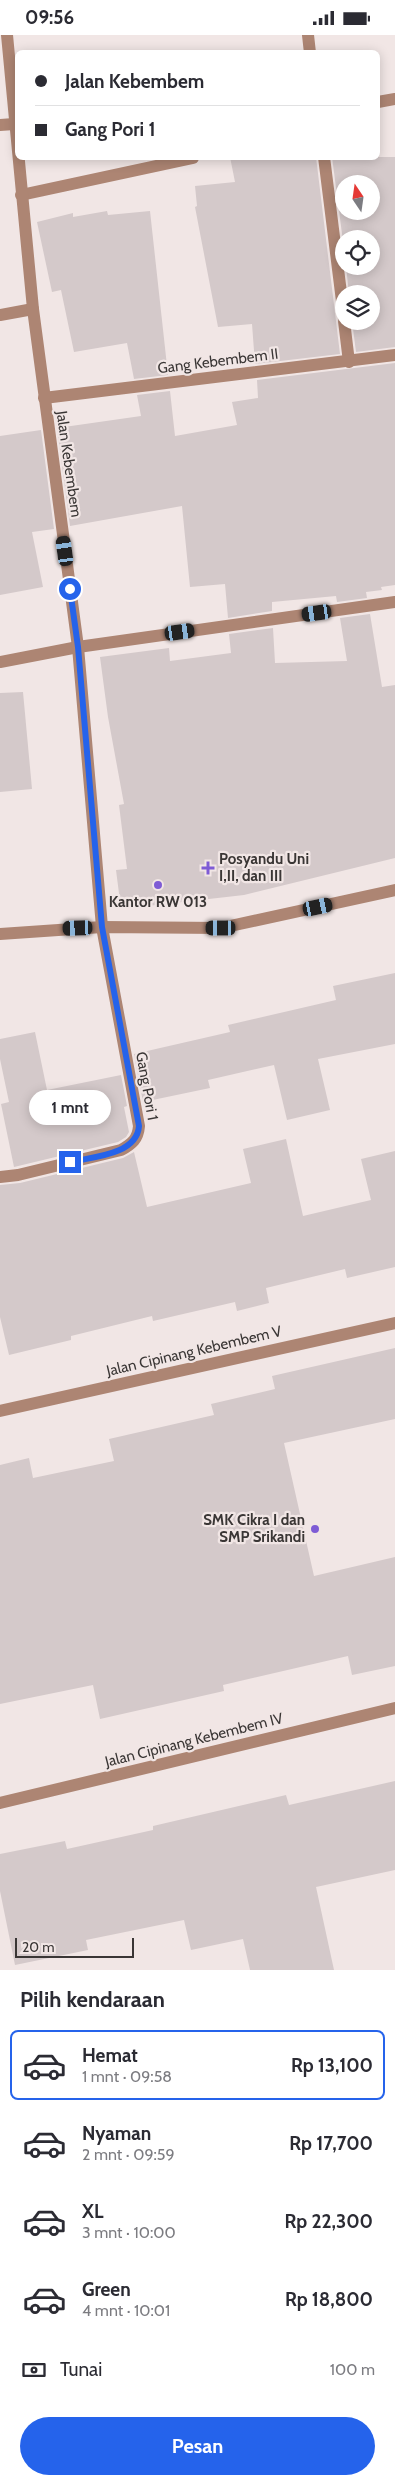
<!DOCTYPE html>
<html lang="id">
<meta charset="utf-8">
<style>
:root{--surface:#fff;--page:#f7f7f7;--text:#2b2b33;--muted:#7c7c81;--line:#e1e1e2;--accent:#2563eb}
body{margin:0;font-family:Cabin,sans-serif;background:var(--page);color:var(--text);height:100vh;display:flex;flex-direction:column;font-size:19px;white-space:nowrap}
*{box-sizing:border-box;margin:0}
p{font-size:16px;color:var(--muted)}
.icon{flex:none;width:28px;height:28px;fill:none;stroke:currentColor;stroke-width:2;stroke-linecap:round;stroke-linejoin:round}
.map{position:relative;height:1935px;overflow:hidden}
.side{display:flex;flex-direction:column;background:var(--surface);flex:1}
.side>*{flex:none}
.guide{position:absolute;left:15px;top:15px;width:365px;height:110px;border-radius:8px;box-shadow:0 2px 12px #0003;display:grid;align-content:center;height:110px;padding:0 20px;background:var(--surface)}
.needle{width:32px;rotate:347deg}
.buttons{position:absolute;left:335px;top:140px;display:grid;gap:10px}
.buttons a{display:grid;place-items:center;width:45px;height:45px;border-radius:50%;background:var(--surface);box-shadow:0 2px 12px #0003;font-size:25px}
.scale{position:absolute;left:15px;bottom:12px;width:119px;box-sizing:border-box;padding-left:5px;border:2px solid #3a3635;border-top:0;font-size:14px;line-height:18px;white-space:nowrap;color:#3a3635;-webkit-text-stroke:4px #f1e6e5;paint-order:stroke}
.end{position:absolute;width:22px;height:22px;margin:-11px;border:6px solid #2563eb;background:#fff;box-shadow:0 0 0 2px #fff}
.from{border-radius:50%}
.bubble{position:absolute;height:35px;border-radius:18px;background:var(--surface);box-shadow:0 2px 12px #0003;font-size:16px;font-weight:800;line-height:35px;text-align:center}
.car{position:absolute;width:15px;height:30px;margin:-15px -8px;border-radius:6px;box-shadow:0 0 4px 1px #0007;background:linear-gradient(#222 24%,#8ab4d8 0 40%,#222 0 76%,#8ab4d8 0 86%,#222 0)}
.guide b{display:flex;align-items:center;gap:18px;height:48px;font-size:19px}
.guide b+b{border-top:1px solid var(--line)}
.guide i{width:12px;height:12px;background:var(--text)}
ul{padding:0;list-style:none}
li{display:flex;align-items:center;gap:15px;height:70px;margin:0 10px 8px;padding:0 10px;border:2px solid transparent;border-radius:8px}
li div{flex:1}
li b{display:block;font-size:19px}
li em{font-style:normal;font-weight:800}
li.selected{border-color:var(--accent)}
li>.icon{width:45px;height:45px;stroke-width:1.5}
h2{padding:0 20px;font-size:22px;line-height:60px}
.pay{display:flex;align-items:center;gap:12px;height:55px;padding:0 20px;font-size:19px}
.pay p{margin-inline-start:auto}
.cta{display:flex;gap:10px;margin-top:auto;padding:10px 20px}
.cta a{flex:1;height:58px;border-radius:30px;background:var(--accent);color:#fff;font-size:20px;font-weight:800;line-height:58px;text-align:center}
.status{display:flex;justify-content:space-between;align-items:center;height:35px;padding:0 25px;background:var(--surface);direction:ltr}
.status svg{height:14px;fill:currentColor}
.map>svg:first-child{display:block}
.building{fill:#d4c9ca;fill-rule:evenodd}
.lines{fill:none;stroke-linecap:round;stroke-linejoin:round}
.minor{stroke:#ad8573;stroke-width:12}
.route{stroke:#2563eb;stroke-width:6}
.poi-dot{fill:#7e5bd5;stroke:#f1e6e5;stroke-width:2}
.labels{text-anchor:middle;stroke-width:4.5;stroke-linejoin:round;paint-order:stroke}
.street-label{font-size:15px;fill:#3a3635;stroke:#f1e6e5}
.poi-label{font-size:15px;font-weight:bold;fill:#3a3635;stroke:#f1e6e5;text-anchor:start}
</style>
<div class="status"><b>09:56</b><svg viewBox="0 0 49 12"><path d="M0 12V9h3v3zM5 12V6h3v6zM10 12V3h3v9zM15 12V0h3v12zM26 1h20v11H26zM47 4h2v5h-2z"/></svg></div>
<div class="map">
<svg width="395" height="1935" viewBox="0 0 395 1935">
<rect width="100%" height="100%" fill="#f1e6e5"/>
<g class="building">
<path d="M230,122H316L340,319L255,329L252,289L218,292L195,172L197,171L195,151L235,147Z"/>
<path d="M332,122H395V312L356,317L352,286H371V259H349L346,231H371V204H344V214ZM344,149H371V176H344Z"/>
<path d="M107,176L108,180L150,176L168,340L134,344L127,308L74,317L61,255L52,257L37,187L73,178V182Z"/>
<path d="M395,328V550L381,552L382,555L366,557L367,563L337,567L336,561L272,567V576L228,583L225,549L190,552L182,471L70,491L57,393L141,381L137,360L170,356L175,401L237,390L232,367L258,363L257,345Z"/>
<path d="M41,395L54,494L32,497L43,552L0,560V401Z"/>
<path d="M370,579L382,652L395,650V823L244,860L121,874L116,835L127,834L119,770L124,769L108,682L100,622L169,613L170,626L231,618L229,599L273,593L275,628L347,626L340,583Z"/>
<path d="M23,657L32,754L0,757V658Z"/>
<path d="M395,938V1009L318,1024L330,1075L287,1085L274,1030L208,1045L210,1053L143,1067L134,1019L230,997L228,990L336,965L333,951Z"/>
<path d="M35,997L47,1055L121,1040L127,1071L124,1072L129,1097L126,1102L118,1107L14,1132L1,1069L9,1067L0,1024V1004Z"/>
<path d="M286,1104L303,1181L371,1165L361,1124L395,1116V1232L347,1243L345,1234L266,1253L269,1268L237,1276L235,1267L153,1286L152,1281L71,1301V1305L9,1320L0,1282V1150L20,1148L123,1123L134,1117L147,1172L251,1148L243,1114Z"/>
<path d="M395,1313V1384L284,1408L314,1541L395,1522V1631L352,1640L348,1621L223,1650L224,1656L100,1684L93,1650L0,1669V1430L29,1423L33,1443L114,1426L109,1404L214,1380L211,1369L275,1354L272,1341Z"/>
<path d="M395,1746V1835L316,1852L334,1935H250L243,1904L191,1915L184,1885L86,1905L88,1915L15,1930L0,1856V1819L65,1806L67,1814L153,1795V1791L286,1760L289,1770Z"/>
</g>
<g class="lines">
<g class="minor">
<path d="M308,0L310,18"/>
<path d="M378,67L395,64"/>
<path d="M0,90L14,89"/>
<path d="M324,122L344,282"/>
<path d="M21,160L193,123"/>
<path d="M0,280L33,274"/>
<path d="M344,286L349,327"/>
<path d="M44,363L395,320"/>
<path d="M0,627L78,612L395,567"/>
<path d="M0,899L102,892L221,893L395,855"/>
<path d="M0,1142L18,1140L121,1115C132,1109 138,1104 139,1091L102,892L78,612L33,274L7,0"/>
<path d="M0,1376L395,1288"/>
<path d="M0,1768L395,1673"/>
</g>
</g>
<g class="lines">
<path class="route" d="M70,1127C92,1122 137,1120 139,1091L102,892L78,612L70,554"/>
</g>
<g class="poi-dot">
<path d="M205.5 825.5h5v5h5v5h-5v5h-5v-5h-5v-5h5z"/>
<circle cx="158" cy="850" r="5"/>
<circle cx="315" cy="1494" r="5"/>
</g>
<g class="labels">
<g class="street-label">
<text transform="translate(218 326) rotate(-7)" y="5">Gang Kebembem II</text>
<text transform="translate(69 429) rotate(82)" y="5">Jalan Kebembem</text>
<text transform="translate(147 1051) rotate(80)" y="5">Gang Pori 1</text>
<text transform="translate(194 1316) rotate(-13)" y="5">Jalan Cipinang Kebembem V</text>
<text transform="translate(194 1705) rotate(-14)" y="5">Jalan Cipinang Kebembem IV</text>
</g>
<g class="poi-label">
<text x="219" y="829">Posyandu Uni<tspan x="219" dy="17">I,II, dan III</tspan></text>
<text x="158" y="872" text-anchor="middle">Kantor RW 013</text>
<text x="305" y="1490" text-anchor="end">SMK Cikra I dan<tspan x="305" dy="17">SMP Srikandi</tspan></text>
</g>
</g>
</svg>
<div class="buttons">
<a><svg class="needle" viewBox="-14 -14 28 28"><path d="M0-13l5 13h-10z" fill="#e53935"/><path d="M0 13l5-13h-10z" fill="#7c7c81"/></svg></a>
<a><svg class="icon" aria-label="locate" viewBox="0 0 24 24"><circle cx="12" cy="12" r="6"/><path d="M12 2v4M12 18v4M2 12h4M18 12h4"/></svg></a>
<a><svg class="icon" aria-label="layers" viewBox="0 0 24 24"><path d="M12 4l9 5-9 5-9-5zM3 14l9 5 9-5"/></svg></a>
</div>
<div class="scale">20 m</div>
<i class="end from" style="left:70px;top:554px"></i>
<i class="end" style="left:70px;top:1127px"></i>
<div class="bubble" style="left:29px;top:1055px;width:82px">1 mnt</div>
<i class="car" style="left:65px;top:516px;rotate:352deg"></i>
<i class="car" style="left:317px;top:578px;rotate:262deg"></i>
<i class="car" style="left:180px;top:597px;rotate:82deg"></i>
<i class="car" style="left:318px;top:872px;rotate:78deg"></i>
<i class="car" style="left:78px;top:893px;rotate:268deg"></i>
<i class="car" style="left:221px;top:893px;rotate:270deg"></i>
<div class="guide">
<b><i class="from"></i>Jalan Kebembem</b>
<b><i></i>Gang Pori 1</b>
</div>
</div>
<section class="side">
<h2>Pilih kendaraan</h2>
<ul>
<li class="selected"><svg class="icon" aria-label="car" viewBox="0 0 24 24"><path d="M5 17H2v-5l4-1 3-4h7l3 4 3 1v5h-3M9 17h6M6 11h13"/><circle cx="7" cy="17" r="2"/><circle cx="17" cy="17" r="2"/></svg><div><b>Hemat</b><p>1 mnt · 09:58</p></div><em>Rp 13,100</em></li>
<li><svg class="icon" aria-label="car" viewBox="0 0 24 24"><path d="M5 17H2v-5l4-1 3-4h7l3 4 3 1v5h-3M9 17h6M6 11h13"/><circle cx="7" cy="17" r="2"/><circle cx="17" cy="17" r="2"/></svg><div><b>Nyaman</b><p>2 mnt · 09:59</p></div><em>Rp 17,700</em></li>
<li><svg class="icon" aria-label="car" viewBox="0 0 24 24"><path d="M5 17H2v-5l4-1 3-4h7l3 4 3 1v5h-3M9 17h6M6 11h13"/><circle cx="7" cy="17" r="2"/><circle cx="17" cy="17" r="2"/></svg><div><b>XL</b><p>3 mnt · 10:00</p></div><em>Rp 22,300</em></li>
<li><svg class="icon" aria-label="car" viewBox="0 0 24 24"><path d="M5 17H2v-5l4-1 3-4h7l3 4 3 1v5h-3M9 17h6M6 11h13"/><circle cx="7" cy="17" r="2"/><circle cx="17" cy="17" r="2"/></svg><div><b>Green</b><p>4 mnt · 10:01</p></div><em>Rp 18,800</em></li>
</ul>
<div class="pay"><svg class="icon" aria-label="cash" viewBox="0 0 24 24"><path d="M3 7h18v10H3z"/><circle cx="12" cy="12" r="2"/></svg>Tunai<p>100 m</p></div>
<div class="cta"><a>Pesan</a></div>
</section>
